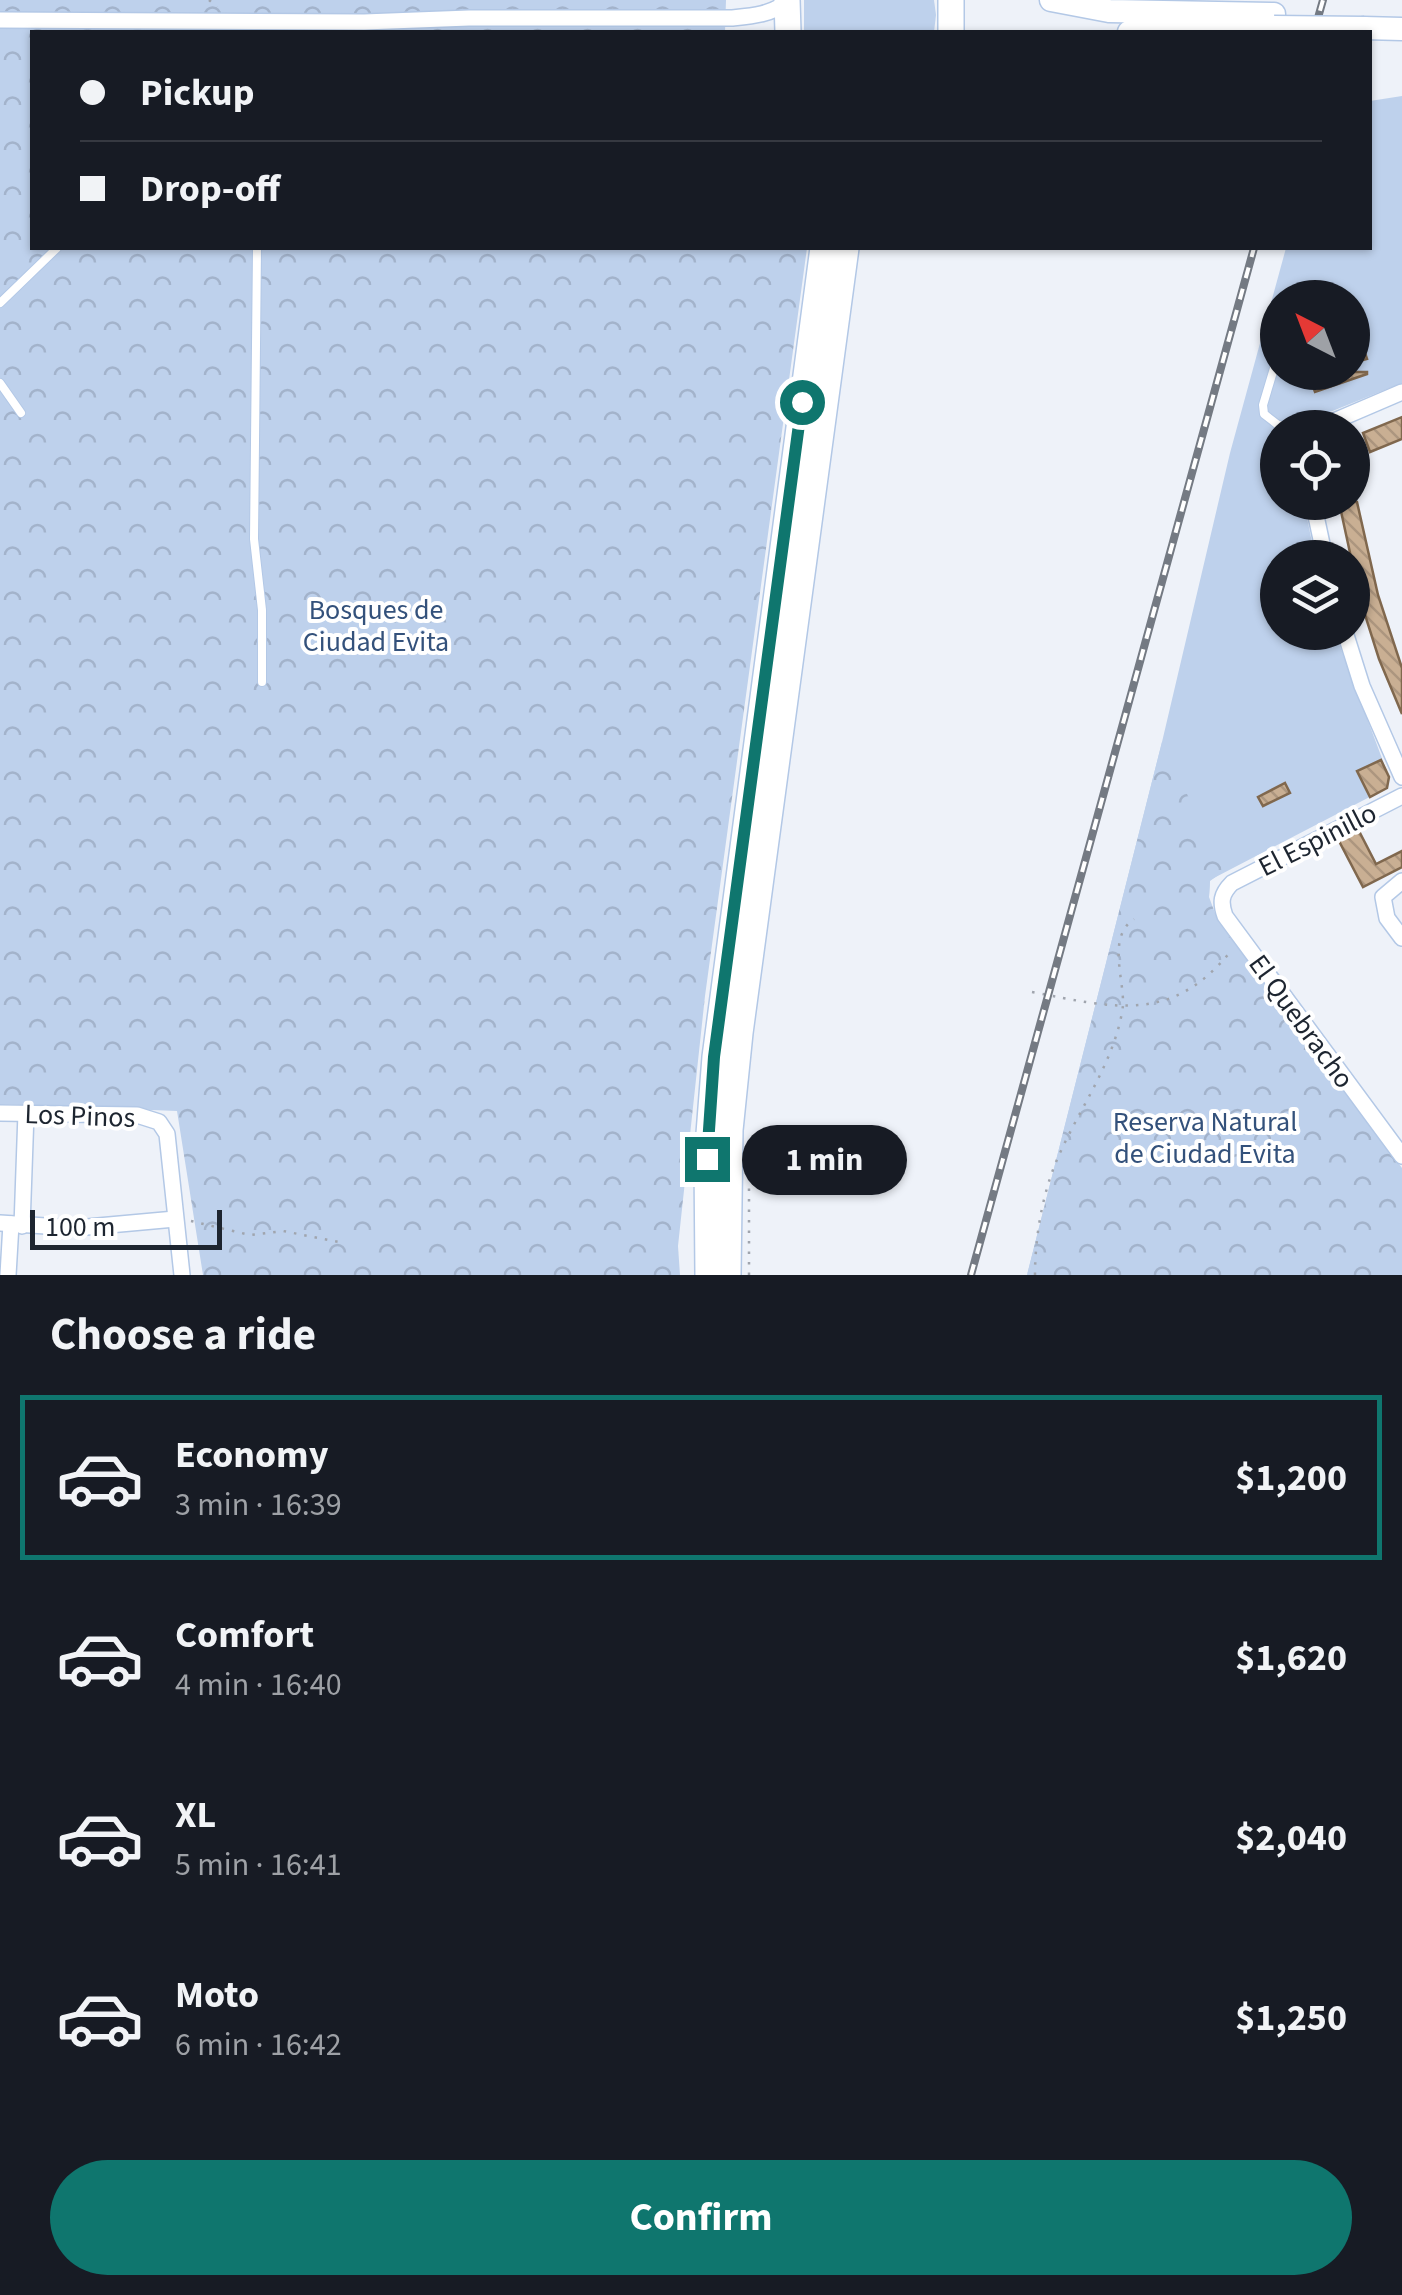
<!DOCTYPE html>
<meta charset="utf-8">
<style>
:root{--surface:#171b24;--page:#242831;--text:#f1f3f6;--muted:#9ea1a6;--line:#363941;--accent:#0f766e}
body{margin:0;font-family:"Source Sans 3",sans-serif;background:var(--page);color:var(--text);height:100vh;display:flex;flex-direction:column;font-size:38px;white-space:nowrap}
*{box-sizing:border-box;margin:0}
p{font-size:32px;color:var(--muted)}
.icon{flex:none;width:55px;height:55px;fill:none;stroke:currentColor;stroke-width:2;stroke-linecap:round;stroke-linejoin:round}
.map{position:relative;height:1275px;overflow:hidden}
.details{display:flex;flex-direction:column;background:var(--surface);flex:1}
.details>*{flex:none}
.top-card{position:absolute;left:30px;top:30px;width:1342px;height:220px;border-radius:0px;box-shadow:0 2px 8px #0004;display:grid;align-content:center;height:220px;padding:0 50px;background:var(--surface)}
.needle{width:65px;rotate:318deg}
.buttons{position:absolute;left:1260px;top:280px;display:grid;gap:20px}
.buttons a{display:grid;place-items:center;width:110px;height:110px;border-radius:50%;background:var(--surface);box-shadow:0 2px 8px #0004;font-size:50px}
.scale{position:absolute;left:30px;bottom:25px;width:192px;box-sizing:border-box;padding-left:10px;border:5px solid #1d2530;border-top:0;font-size:28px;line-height:35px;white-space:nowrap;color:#1d2530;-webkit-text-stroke:8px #fff;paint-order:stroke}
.end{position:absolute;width:45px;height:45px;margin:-22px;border:12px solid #0f766e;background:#fff;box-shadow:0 0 0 5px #fff}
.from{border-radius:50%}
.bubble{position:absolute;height:70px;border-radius:35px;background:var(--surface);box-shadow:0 2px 8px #0004;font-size:32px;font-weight:700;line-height:70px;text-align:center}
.top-card b{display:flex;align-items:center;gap:35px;height:95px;font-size:38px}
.top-card b+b{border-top:2px solid var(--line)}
.top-card i{width:25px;height:25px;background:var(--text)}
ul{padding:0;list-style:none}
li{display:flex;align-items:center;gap:30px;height:165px;margin:0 20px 15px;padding:0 30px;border:5px solid transparent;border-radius:0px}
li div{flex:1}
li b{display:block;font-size:38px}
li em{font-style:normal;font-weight:700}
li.active{border-color:var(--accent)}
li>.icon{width:90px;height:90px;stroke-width:1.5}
h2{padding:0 50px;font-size:45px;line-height:120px}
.cta{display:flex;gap:20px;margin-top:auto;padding:20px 50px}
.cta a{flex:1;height:115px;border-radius:60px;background:var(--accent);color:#fff;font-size:40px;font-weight:700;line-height:115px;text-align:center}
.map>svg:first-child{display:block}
.grass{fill:#bed1ec;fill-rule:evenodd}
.forest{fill:url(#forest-crowns)}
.building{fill:url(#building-back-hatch);stroke:#80684e;stroke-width:2.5}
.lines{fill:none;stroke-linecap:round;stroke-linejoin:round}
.service-casing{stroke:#b3c8e6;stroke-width:10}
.minor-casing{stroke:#b3c8e6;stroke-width:18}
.secondary-casing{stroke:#b3c8e6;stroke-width:25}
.primary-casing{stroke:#b3c8e6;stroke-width:28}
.path{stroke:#a0a5ae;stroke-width:2.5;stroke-dasharray:2.5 8;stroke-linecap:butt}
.service{stroke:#fff;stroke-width:8}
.minor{stroke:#fff;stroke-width:15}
.secondary{stroke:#fff;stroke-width:22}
.primary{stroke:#fff;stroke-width:25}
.rail-casing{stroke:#747a83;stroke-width:8}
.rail{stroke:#fff;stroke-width:4;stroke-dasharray:11;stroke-linecap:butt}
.secondary-bridge-casing{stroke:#b3c8e6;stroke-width:25;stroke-linecap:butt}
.secondary-bridge{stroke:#fff;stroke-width:22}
.route{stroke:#0f766e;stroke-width:12}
.labels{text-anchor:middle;stroke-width:8;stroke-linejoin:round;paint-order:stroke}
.park-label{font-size:28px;fill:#33517b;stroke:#fff}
.street-label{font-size:28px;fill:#1d2530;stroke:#fff}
</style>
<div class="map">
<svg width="1402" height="1275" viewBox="0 0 1402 1275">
<defs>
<pattern id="forest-crowns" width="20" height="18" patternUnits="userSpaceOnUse" patternTransform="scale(2.5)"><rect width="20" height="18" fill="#bed1ec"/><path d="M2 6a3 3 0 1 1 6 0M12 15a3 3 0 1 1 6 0" fill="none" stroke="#a3b3cb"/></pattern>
<pattern id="building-back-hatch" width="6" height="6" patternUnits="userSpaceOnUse" patternTransform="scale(2.5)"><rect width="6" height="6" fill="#c9af93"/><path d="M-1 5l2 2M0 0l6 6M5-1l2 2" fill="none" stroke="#ac967f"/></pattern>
</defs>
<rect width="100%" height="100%" fill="#eef2f9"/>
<g class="grass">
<path d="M804,0H934L936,15L934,32H804Z"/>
<path d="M1402,96V383L1330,412L1290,416V427L1278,428V502L1304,503L1315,557L1278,558V632L1335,633L1389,777L1387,788L1210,880L1209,897L1027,1275L1162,742L1230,453L1286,248H1370V101ZM1278,298H1352V372H1278Z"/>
</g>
<g class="forest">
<path d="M0,0H726L725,32H32V248H807L705,996L678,1246L680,1275H203L177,1111L0,1104Z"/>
<path d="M1162,742L1224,871L1210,881L1209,897L1218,921L1402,1168V1275H1027Z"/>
</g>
<g class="building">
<path d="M1362,344L1367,359L1352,363V347Z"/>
<path d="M1308,372H1367V374L1315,392Z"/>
<path d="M1402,417V439L1370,452L1363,433Z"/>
<path d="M1339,502H1357L1378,595L1402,668V714L1379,659L1360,599Z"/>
<path d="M1381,760L1389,777L1387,788L1370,797L1357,771Z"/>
<path d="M1285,783L1290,793L1263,806L1258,797Z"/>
<path d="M1359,831L1376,864L1402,851V867L1363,887L1339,841Z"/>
</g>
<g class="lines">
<defs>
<g id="service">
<path d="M257,248L254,539L262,610V682"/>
<path d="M0,303L57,248"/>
<path d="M1278,355L1263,405L1264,414L1278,425L1295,428"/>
<path d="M0,383L21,413"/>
</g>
<g id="minor">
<path d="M0,20L364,22L469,18H731C752,16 770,15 787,2"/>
<path d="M1318,428L1402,392"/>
<path d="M1313,502L1325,558"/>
<path d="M1345,632L1362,686L1402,777"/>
<path d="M1402,796L1232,883C1221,894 1220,902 1225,916L1402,1156"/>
<path d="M1402,881L1383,897L1387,918L1402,938"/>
<path d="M0,1113L137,1115L159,1122L167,1134L182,1275"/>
<path d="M0,1223L76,1228L175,1219"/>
<path d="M22,1226L26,1113"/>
<path d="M8,1275L11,1224"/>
</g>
<g id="secondary">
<path d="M1051,0L1109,11L1274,14"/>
<path d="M1364,28L1402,29"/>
<path d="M1129,32L1255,28"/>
</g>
<g id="primary">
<path d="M787,0L788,32"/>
<path d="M951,32V0"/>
<path d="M708,1275L707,1159L715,1057L823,248"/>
<path d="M728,1275L730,1130L740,1033L846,248"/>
</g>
</defs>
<use href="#service" class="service-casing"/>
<use href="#minor" class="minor-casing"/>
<use href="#secondary" class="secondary-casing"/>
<use href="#primary" class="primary-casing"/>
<g class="path">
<path d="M209,0L217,7"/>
<path d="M1032,992C1115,1008 1172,1024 1231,951"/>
<path d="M191,1221L250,1235L283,1231L339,1242"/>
<path d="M749,1275V1187"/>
<path d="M1035,1275C1035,1238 1042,1196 1056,1162C1074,1119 1102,1080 1116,1036C1119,1027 1122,1015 1123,1005C1124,978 1107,937 1134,919"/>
</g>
<use href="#service" class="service"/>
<use href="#minor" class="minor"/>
<use href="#secondary" class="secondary"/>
<use href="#primary" class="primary"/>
<defs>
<g id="rail">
<path d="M1314,32L1323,0"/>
<path d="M971,1275L1254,248"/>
</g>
</defs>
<use href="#rail" class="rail-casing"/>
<use href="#rail" class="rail"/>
<defs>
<path id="secondary-bridge" d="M1274,27L1364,28"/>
</defs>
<use href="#secondary-bridge" class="secondary-bridge-casing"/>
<use href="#secondary-bridge" class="secondary-bridge"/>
</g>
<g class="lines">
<path class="route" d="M707,1159L714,1057L802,402"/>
</g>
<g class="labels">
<g class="park-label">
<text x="376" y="619">Bosques de<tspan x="376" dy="32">Ciudad Evita</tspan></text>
<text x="1205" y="1131">Reserva Natural<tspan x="1205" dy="32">de Ciudad Evita</tspan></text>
</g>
<g class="street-label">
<text transform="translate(1317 839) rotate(-27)" y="10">El Espinillo</text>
<text transform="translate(1302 1021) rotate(54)" y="10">El Quebracho</text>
<text transform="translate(80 1115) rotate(2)" y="10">Los Pinos</text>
</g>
</g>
</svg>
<div class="buttons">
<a><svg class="needle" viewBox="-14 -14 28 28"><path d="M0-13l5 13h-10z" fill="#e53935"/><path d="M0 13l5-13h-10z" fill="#9ea1a6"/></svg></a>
<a><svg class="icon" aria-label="locate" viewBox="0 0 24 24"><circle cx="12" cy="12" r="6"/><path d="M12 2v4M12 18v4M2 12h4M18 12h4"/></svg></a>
<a><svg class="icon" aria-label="layers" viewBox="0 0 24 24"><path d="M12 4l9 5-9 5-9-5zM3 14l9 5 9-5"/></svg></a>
</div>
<div class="scale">100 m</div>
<i class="end from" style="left:802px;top:402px"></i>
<i class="end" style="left:707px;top:1159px"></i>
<div class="bubble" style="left:742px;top:1125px;width:165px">1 min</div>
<div class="top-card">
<b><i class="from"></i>Pickup</b>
<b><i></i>Drop-off</b>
</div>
</div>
<section class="details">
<h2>Choose a ride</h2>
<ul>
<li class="active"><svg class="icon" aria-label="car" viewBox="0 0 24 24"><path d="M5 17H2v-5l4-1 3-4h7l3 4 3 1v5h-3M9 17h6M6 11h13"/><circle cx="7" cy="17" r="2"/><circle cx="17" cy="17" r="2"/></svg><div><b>Economy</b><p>3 min · 16:39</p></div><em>$1,200</em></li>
<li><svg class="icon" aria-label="car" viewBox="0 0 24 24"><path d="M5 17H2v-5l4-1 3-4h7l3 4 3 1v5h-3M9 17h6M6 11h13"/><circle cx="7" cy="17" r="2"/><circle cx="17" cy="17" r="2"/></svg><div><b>Comfort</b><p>4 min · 16:40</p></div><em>$1,620</em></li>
<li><svg class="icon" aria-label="car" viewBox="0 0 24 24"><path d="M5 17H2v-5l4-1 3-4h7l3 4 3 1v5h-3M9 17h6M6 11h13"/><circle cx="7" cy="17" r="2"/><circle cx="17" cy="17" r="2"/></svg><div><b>XL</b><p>5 min · 16:41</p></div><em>$2,040</em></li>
<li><svg class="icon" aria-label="car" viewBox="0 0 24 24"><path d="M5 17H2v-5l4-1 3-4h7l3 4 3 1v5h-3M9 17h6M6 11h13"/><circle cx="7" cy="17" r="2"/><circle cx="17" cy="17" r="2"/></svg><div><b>Moto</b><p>6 min · 16:42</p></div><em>$1,250</em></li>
</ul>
<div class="cta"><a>Confirm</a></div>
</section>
